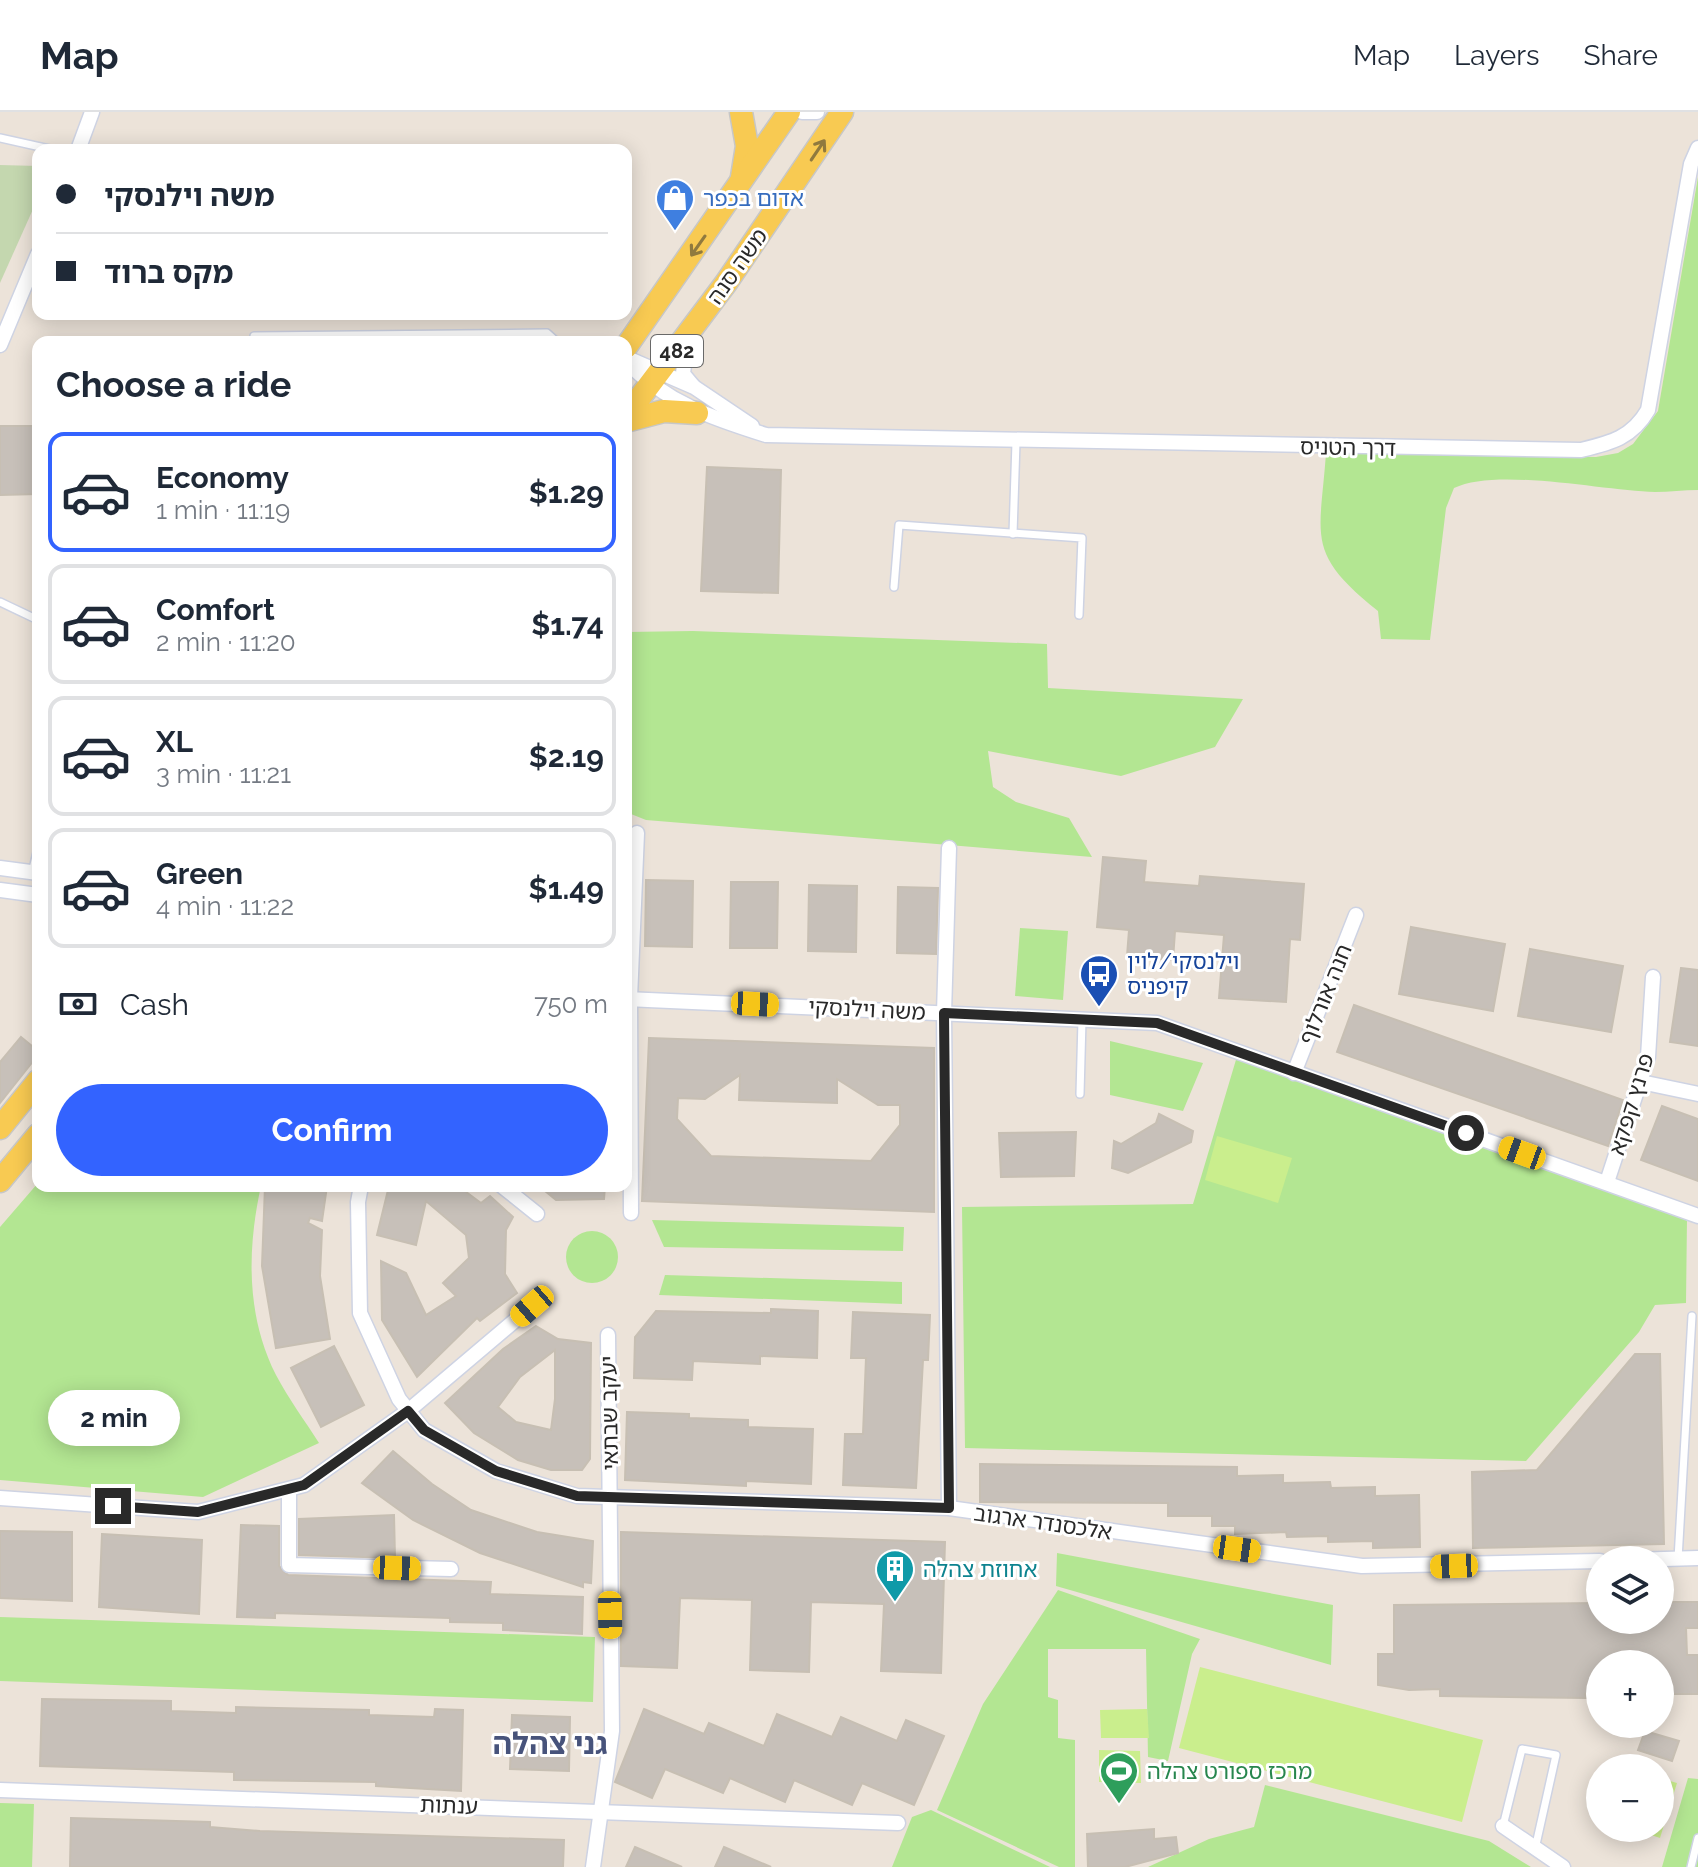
<!DOCTYPE html>
<meta charset="utf-8">
<style>
:root{--surface:#fff;--page:#f6f6f7;--text:#1f2937;--muted:#747a83;--line:#e0e1e3;--accent:#3363ff}
body{margin:0;font-family:Raleway,"Noto Sans Hebrew",sans-serif;background:var(--page);color:var(--text);height:100vh;display:flex;flex-direction:column;font-size:30px;white-space:nowrap}
*{box-sizing:border-box;margin:0}
p{font-size:26px;color:var(--muted)}
.icon{flex:none;width:44px;height:44px;fill:none;stroke:currentColor;stroke-width:2;stroke-linecap:round;stroke-linejoin:round}
.map{position:relative;flex:1;overflow:hidden}
.panel{position:absolute;left:32px;top:224px;width:600px;height:856px;display:flex;flex-direction:column;background:var(--surface);border-radius:16px;box-shadow:0 4px 20px #0003}
.panel>*{flex:none}
.banner{position:absolute;left:32px;top:32px;width:600px;height:176px;border-radius:16px;box-shadow:0 4px 20px #0003;display:grid;align-content:center;height:176px;padding:0 24px;background:var(--surface)}
.controls{position:absolute;left:1586px;top:1434px;display:grid;gap:16px}
.controls a{display:grid;place-items:center;width:88px;height:88px;border-radius:50%;background:var(--surface);box-shadow:0 4px 20px #0003;font-size:40px}
.end{position:absolute;width:36px;height:36px;margin:-18px;border:10px solid #292929;background:#fff;box-shadow:0 0 0 4px #fff}
.from{border-radius:50%}
.bubble{position:absolute;height:56px;border-radius:28px;background:var(--surface);box-shadow:0 4px 20px #0003;font-size:26px;font-weight:700;line-height:56px;text-align:center}
.car{position:absolute;width:24px;height:48px;margin:-24px -12px;border-radius:10px;box-shadow:0 0 6px 2px #0007;background:linear-gradient(#f5c518 24%,#345 0 40%,#f5c518 0 76%,#345 0 86%,#f5c518 0)}
.banner b{display:flex;align-items:center;gap:28px;height:76px;font-size:30px}
.banner b+b{border-top:2px solid var(--line)}
.banner i{width:20px;height:20px;background:var(--text)}
ul{padding:0;list-style:none}
li{display:flex;align-items:center;gap:24px;height:120px;margin:0 16px 12px;padding:0 8px;border:4px solid var(--line);border-radius:16px}
li div{flex:1}
li b{display:block;font-size:30px}
li em{font-style:normal;font-weight:700}
li.on{border-color:var(--accent)}
li>.icon{width:72px;height:72px;stroke-width:1.5}
h2{padding:0 24px;font-size:36px;line-height:96px}
.pay{display:flex;align-items:center;gap:20px;height:88px;padding:0 24px;font-size:30px}
.pay p{margin-inline-start:auto}
.button{display:flex;gap:16px;margin-top:auto;padding:16px 24px}
.button a{flex:1;height:92px;border-radius:48px;background:var(--accent);color:#fff;font-size:32px;font-weight:700;line-height:92px;text-align:center}
header{display:flex;align-items:center;gap:48px;box-sizing:border-box;height:112px;padding:0 40px;background:var(--surface);border-bottom:2px solid var(--line)}
header strong{font-size:38px}
nav{display:flex;gap:44px;margin-inline-start:auto;font-size:28px}
.map>svg:first-child{display:block}
.green{fill:#b3e692}
.cemetery{fill:#c4d7af}
.pitch{fill:#caee8d}
.building{fill:#c7c0b9;stroke:#c7bfb3;stroke-width:2;fill-rule:evenodd}
.lines{fill:none;stroke-linecap:round;stroke-linejoin:round}
.lane-casing{stroke:#ced3e3;stroke-width:10}
.street-casing{stroke:#ced3e3;stroke-width:17}
.primary-casing{stroke:#c7c7c7;stroke-width:25}
.lane{stroke:#fff;stroke-width:7}
.street{stroke:#fff;stroke-width:14}
.primary{stroke:#f8ca52;stroke-width:22}
.oneway{stroke:#907a3e}
.route{stroke:#292929;stroke-width:10}
.labels{text-anchor:middle;stroke-width:6;stroke-linejoin:round;paint-order:stroke}
.shield{fill:#fff;stroke:#696969;stroke-width:2}
.shield-label{font-size:20px;font-weight:bold;fill:#292929}
.shop-label{font-size:22px;fill:#366cbe;stroke:#fff;text-anchor:start}
.street-label{font-size:22px;fill:#292929;stroke:#fff}
.transit-label{font-size:22px;fill:#164399;stroke:#fff;text-anchor:start}
.culture-label{font-size:22px;fill:#0d838f;stroke:#fff;text-anchor:start}
.leisure-label{font-size:22px;fill:#27864d;stroke:#fff;text-anchor:start}
.district-label{font-size:30px;font-weight:bold;fill:#47537b;stroke:#fff}
</style>
<header>
<strong>Map</strong>
<nav><a>Map</a><a>Layers</a><a>Share</a></nav>
</header>
<div class="map">
<svg width="1698" height="1755" viewBox="0 0 1698 1755">
<rect width="100%" height="100%" fill="#ece3d9"/>
<g class="green">
<path d="M1698,65V378C1684,378 1669,380 1655,380C1604,379 1497,355 1454,376L1446,396L1430,528L1381,527L1378,499C1305,441 1320,426 1326,341L1596,345L1618,341L1633,332L1658,299Z"/>
<path d="M693,519L1047,532L1048,576L1243,587L1215,635L1121,664L988,639L993,675L1016,690L1069,706L1092,745L646,708L626,700V520Z"/>
<path d="M1020,816L1068,819L1063,888L1015,884Z"/>
<path d="M1110,929L1203,951L1183,999L1110,983Z"/>
<path d="M1238,941L1687,1106L1686,1191L1655,1193L1639,1220L1526,1349L965,1336L962,1095L1193,1092Z"/>
<path d="M38,1071V1074H261C247,1137 246,1204 276,1263C288,1286 305,1309 319,1331L203,1385L0,1368V1115Z"/>
<path d="M652,1108L904,1115L903,1139L664,1135Z"/>
<circle cx="592" cy="1145" r="26"/>
<path d="M665,1163L902,1170V1192L659,1183Z"/>
<path d="M1057,1441L1333,1493L1331,1553L1056,1474Z"/>
<path d="M1058,1478L1200,1527L1192,1542L1168,1649L1148,1645L1146,1537H1048V1585L1058,1588V1626L1075,1628V1755H1059L937,1698L983,1592Z"/>
<path d="M0,1505L595,1525L593,1590L0,1569Z"/>
<path d="M1688,1666L1698,1667V1755H1662Z"/>
<path d="M1265,1673L1489,1729L1531,1755H1148L1209,1727L1254,1715Z"/>
<path d="M0,1691L34,1692L32,1755H0Z"/>
<path d="M931,1698L1050,1755H892L912,1705Z"/>
</g>
<path class="cemetery" d="M0,53L38,54V86L0,171Z"/>
<g class="pitch">
<path d="M1217,1024L1292,1046L1278,1091L1205,1068Z"/>
<path d="M1200,1555L1483,1628L1462,1710L1179,1636Z"/>
<path d="M1147,1597L1149,1626H1101L1100,1598Z"/>
<path d="M1099,1638L1140,1639L1141,1671L1099,1670Z"/>
<path d="M1660,1666L1677,1671L1660,1726L1631,1716H1660Z"/>
</g>
<g class="building">
<path d="M0,314H36L37,382L0,383Z"/>
<path d="M707,355L781,358L778,481L701,479Z"/>
<path d="M1103,745L1146,749L1144,770L1199,774L1200,764L1304,772L1300,828L1290,827L1286,890L1219,886L1224,823L1175,819L1173,848L1127,844L1129,818L1097,815Z"/>
<path d="M646,768L693,769L692,835L645,834Z"/>
<path d="M731,770H778L777,836H730Z"/>
<path d="M809,773L857,774L856,840L808,839Z"/>
<path d="M898,775L938,776L936,842L897,841Z"/>
<path d="M1411,815L1505,832L1493,899L1399,882Z"/>
<path d="M1530,837L1623,854L1611,920L1518,904Z"/>
<path d="M1681,856L1698,858V934L1670,930Z"/>
<path d="M1354,893L1623,988L1608,1034L1337,940Z"/>
<path d="M21,925L38,939V943L0,991V950Z"/>
<path d="M649,926L934,936V1100L642,1089ZM740,963L739,988L837,991V967L878,993H900V1013L871,1049L711,1044L677,1007L678,986L705,987Z"/>
<path d="M1662,994L1698,1007V1069L1641,1048Z"/>
<path d="M1159,1002L1193,1019L1191,1030L1128,1061L1112,1056L1114,1029L1121,1032L1156,1011Z"/>
<path d="M1076,1020L1074,1064L1001,1065L999,1021Z"/>
<path d="M265,1074H327L322,1109L310,1106L308,1111L322,1118L320,1164L330,1227L276,1236L262,1154Z"/>
<path d="M389,1074H458L481,1091L490,1084L513,1105L506,1118L505,1162L517,1181L480,1209L477,1206L417,1265L382,1208L381,1149L406,1161L426,1203L456,1184L443,1171L469,1146L466,1123L426,1089L416,1133L377,1123Z"/>
<path d="M539,1074H605L604,1087L556,1088Z"/>
<path d="M771,1197L818,1199L817,1246L760,1244V1252L693,1249L692,1268L634,1266L635,1225L656,1199L771,1201Z"/>
<path d="M853,1200L930,1203L928,1248H923L916,1376L843,1373L845,1322H863L866,1246H851Z"/>
<path d="M536,1214L558,1227L591,1231L590,1347L582,1358H551L518,1348L474,1321L445,1291L503,1237ZM555,1238V1287L551,1318L516,1310L498,1295L520,1265Z"/>
<path d="M334,1234L364,1293L321,1315L291,1256Z"/>
<path d="M1635,1242H1660L1664,1432L1473,1436L1472,1360L1537,1358Z"/>
<path d="M627,1300L689,1302V1306L748,1308V1315L813,1317L811,1372L746,1369V1374L625,1368Z"/>
<path d="M393,1339L432,1372L471,1398L537,1420L593,1429L591,1471L583,1470V1475L480,1441L413,1408L362,1371Z"/>
<path d="M980,1352L1237,1355V1364L1283,1363V1371L1330,1370L1331,1376L1375,1375V1384L1419,1383L1420,1435L1373,1436V1429L1328,1430V1424L1287,1425L1286,1420L1235,1422V1414H1212V1404H1168V1391L980,1390Z"/>
<path d="M394,1403L395,1446L299,1443V1407Z"/>
<path d="M241,1413L279,1414V1454L288,1463L491,1470L490,1482L583,1485L582,1522L503,1518V1511L450,1510V1506L275,1501V1506L237,1505Z"/>
<path d="M0,1419L72,1420V1489L0,1486Z"/>
<path d="M621,1420L945,1430L941,1561L881,1559L884,1492L811,1490L809,1560L750,1558L752,1488L680,1486L677,1556L621,1554Z"/>
<path d="M102,1422L202,1428L199,1502L99,1495Z"/>
<path d="M1660,1490H1698V1516H1686L1687,1543H1698V1582H1660V1552H1600V1581L1585,1582L1586,1586L1440,1584V1577L1409,1578L1378,1573V1542H1394V1493L1600,1491V1508H1660Z"/>
<path d="M42,1587L171,1589V1599L236,1601V1595L369,1598V1603L434,1605L435,1597L463,1598L461,1679L376,1674V1670L234,1668V1660L40,1654Z"/>
<path d="M644,1597L704,1622L709,1611L764,1634L777,1602L832,1625L841,1605L897,1629L906,1608L944,1624L914,1693L862,1671L852,1693L794,1668L785,1690L730,1666L723,1681L665,1657L652,1686L615,1670Z"/>
<path d="M512,1603L570,1605L569,1659L510,1657Z"/>
<path d="M1645,1619L1679,1629L1672,1649L1638,1638Z"/>
<path d="M71,1706L210,1710V1715L260,1719L564,1728L563,1755H70Z"/>
<path d="M1154,1717V1727L1176,1725L1178,1741L1125,1755H1088L1087,1722Z"/>
<path d="M635,1735L682,1755H626Z"/>
<path d="M724,1735L771,1755H715Z"/>
</g>
<g class="lines">
<defs>
<g id="lane">
<path d="M0,26L54,38"/>
<path d="M254,224L547,221L557,230"/>
<path d="M1013,422L1016,330"/>
<path d="M894,475L899,413L1082,426L1079,503"/>
<path d="M0,490L38,508"/>
<path d="M32,761L38,736"/>
<path d="M1080,982L1082,908"/>
<path d="M1678,1447L1692,1204"/>
<path d="M1503,1714L1522,1637L1556,1643L1535,1737"/>
<path d="M1691,1755L1698,1726"/>
</g>
<g id="street">
<path d="M802,0H817"/>
<path d="M78,38L92,0"/>
<path d="M692,229L685,243L683,262L693,274"/>
<path d="M0,233L38,142"/>
<path d="M627,246L694,275L752,314"/>
<path d="M626,249C666,291 712,306 766,323L1581,338C1610,331 1632,326 1648,298L1691,52L1698,36"/>
<path d="M0,756L38,761"/>
<path d="M0,778L38,783"/>
<path d="M626,887L1157,911L1698,1104"/>
<path d="M1294,961L1356,803"/>
<path d="M1641,970L1698,982"/>
<path d="M1607,1070L1648,945L1653,865"/>
<path d="M361,1074L358,1090L360,1201L399,1287L424,1318L496,1359L577,1384L949,1396L1362,1454L1600,1449"/>
<path d="M502,1074L537,1102"/>
<path d="M631,1101L630,886L637,721"/>
<path d="M289,1379V1453L451,1457"/>
<path d="M0,1386L198,1400L304,1373L408,1299L532,1194"/>
<path d="M949,1396L944,901L949,736"/>
<path d="M1630,1448L1698,1446"/>
<path d="M0,1678L898,1711"/>
<path d="M1503,1714L1563,1755"/>
<path d="M593,1755L612,1619L608,1223"/>
</g>
<g id="primary">
<path d="M741,0L747,34L742,65"/>
<path d="M626,235L789,0"/>
<path d="M626,304L726,171L842,0"/>
<path d="M626,309L664,299L697,301"/>
<path d="M0,1016L38,969"/>
<path d="M0,1069L38,1023"/>
</g>
</defs>
<use href="#lane" class="lane-casing"/>
<use href="#street" class="street-casing"/>
<use href="#primary" class="primary-casing"/>
<use href="#lane" class="lane"/>
<use href="#street" class="street"/>
<use href="#primary" class="primary"/>
</g>
<defs><path id="oneway-shaft" d="M-6 0H5M1.5-3L5.5 0L1.5 3" fill="none" stroke-width="1.6" stroke-linecap="round" stroke-linejoin="round" transform="scale(2)"/></defs>
<g class="oneway">
<use href="#oneway-shaft" transform="translate(818 38) rotate(-56)"/>
<use href="#oneway-shaft" transform="translate(698 134) rotate(125)"/>
</g>
<g class="lines">
<path class="route" d="M113,1394L198,1400L304,1373L408,1299L424,1318L496,1359L577,1384L949,1396L944,901L1157,911L1466,1021"/>
</g>
<defs>
<symbol id="shop-pin" viewBox="-11 -11 22 30"><path d="M0 17L-7.5 6A9.5 9.5 0 1 1 7.5 6Z" fill="#3f7fe0" stroke="#fff"/><path d="M-5-2.5h2.3a2.7 3.5 0 0 1 5.4 0H5L5.5 6h-11ZM-1.5-2.5h3a1.5 2.3 0 0 0-3 0Z" fill="#fff"/></symbol>
<symbol id="bus-pin" viewBox="-11 -11 22 30"><path d="M0 17L-7.5 6A9.5 9.5 0 1 1 7.5 6Z" fill="#1a4fb4" stroke="#fff"/><path d="M-5-6H5V4H4V6H2V4H-2V6H-4V4H-5ZM-3.5-4V0h7V-4ZM-3.5 1.2v1.5H-2V1.2ZM2 1.2v1.5H3.5V1.2Z" fill="#fff"/></symbol>
<symbol id="building-pin" viewBox="-11 -11 22 30"><path d="M0 17L-7.5 6A9.5 9.5 0 1 1 7.5 6Z" fill="#0f9aa8" stroke="#fff"/><path d="M-4-6H4V6H1V3H-1V6H-4ZM-2.5-4.3h1.7v1.8h-1.7ZM.8-4.3h1.7v1.8H.8ZM-2.5-1h1.7V.8h-1.7ZM.8-1h1.7V.8H.8Z" fill="#fff"/></symbol>
<symbol id="stadium-pin" viewBox="-11 -11 22 30"><path d="M0 17L-7.5 6A9.5 9.5 0 1 1 7.5 6Z" fill="#2e9e5b" stroke="#fff"/><path d="M0-5a6.5 5 0 1 0 0 10a6.5 5 0 1 0 0-10ZM-3.5-1.8h7v3.6h-7Z" fill="#fff"/></symbol>
</defs>
<g fill-rule="evenodd">
<use href="#shop-pin" x="653" y="64" width="44" height="60"/>
<use href="#bus-pin" x="1077" y="840" width="44" height="60"/>
<use href="#building-pin" x="873" y="1435" width="44" height="60"/>
<use href="#stadium-pin" x="1097" y="1637" width="44" height="60"/>
</g>
<g class="labels">
<rect class="shield" x="651" y="223" width="52" height="32" rx="6"/>
<g class="shield-label">
<text x="677" y="246">482</text>
</g>
<g class="shop-label">
<text x="703" y="94">אדום בכפר</text>
</g>
<g class="street-label">
<text transform="translate(737 154) rotate(-55)" y="8">משה סנה</text>
<text transform="translate(1348 335) rotate(1)" y="8">דרך הטניס</text>
<text transform="translate(1325 882) rotate(-68)" y="8">חנה אורלוף</text>
<text transform="translate(867 897) rotate(3)" y="8">משה וילנסקי</text>
<text transform="translate(1631 992) rotate(-73)" y="8">פרנץ קפקא</text>
<text transform="translate(609 1301) rotate(-91)" y="8">יעקב שבתאי</text>
<text transform="translate(1043 1410) rotate(8)" y="8">אלכסנדר ארגוב</text>
<text transform="translate(449 1693) rotate(2)" y="8">ענתות</text>
</g>
<g class="transit-label">
<text x="1127" y="857">וילנסקי/לוין<tspan x="1127" dy="25">קיפניס</tspan></text>
</g>
<g class="culture-label">
<text x="923" y="1465">אחוזת צהלה</text>
</g>
<g class="leisure-label">
<text x="1147" y="1667">מרכז ספורט צהלה</text>
</g>
<g class="district-label">
<text x="550" y="1642">גני צהלה</text>
</g>
</g>
</svg>
<div class="controls">
<a><svg class="icon" aria-label="layers" viewBox="0 0 24 24"><path d="M12 4l9 5-9 5-9-5zM3 14l9 5 9-5"/></svg></a>
<a>+</a>
<a>−</a>
</div>
<i class="end from" style="left:1466px;top:1021px"></i>
<i class="end" style="left:113px;top:1394px"></i>
<div class="bubble" style="left:48px;top:1278px;width:132px">2 min</div>
<i class="car" style="left:755px;top:892px;rotate:93deg"></i>
<i class="car" style="left:1522px;top:1041px;rotate:290deg"></i>
<i class="car" style="left:532px;top:1194px;rotate:229deg"></i>
<i class="car" style="left:1237px;top:1437px;rotate:98deg"></i>
<i class="car" style="left:1454px;top:1454px;rotate:268deg"></i>
<i class="car" style="left:397px;top:1456px;rotate:92deg"></i>
<i class="car" style="left:610px;top:1503px;rotate:179deg"></i>
<div class="banner">
<b><i class="from"></i>משה וילנסקי</b>
<b><i></i>מקס ברוד</b>
</div>
<section class="panel">
<h2>Choose a ride</h2>
<ul>
<li class="on"><svg class="icon" aria-label="car" viewBox="0 0 24 24"><path d="M5 17H2v-5l4-1 3-4h7l3 4 3 1v5h-3M9 17h6M6 11h13"/><circle cx="7" cy="17" r="2"/><circle cx="17" cy="17" r="2"/></svg><div><b>Economy</b><p>1 min · 11:19</p></div><em>$1.29</em></li>
<li><svg class="icon" aria-label="car" viewBox="0 0 24 24"><path d="M5 17H2v-5l4-1 3-4h7l3 4 3 1v5h-3M9 17h6M6 11h13"/><circle cx="7" cy="17" r="2"/><circle cx="17" cy="17" r="2"/></svg><div><b>Comfort</b><p>2 min · 11:20</p></div><em>$1.74</em></li>
<li><svg class="icon" aria-label="car" viewBox="0 0 24 24"><path d="M5 17H2v-5l4-1 3-4h7l3 4 3 1v5h-3M9 17h6M6 11h13"/><circle cx="7" cy="17" r="2"/><circle cx="17" cy="17" r="2"/></svg><div><b>XL</b><p>3 min · 11:21</p></div><em>$2.19</em></li>
<li><svg class="icon" aria-label="car" viewBox="0 0 24 24"><path d="M5 17H2v-5l4-1 3-4h7l3 4 3 1v5h-3M9 17h6M6 11h13"/><circle cx="7" cy="17" r="2"/><circle cx="17" cy="17" r="2"/></svg><div><b>Green</b><p>4 min · 11:22</p></div><em>$1.49</em></li>
</ul>
<div class="pay"><svg class="icon" aria-label="cash" viewBox="0 0 24 24"><path d="M3 7h18v10H3z"/><circle cx="12" cy="12" r="2"/></svg>Cash<p>750 m</p></div>
<div class="button"><a>Confirm</a></div>
</section>
</div>
